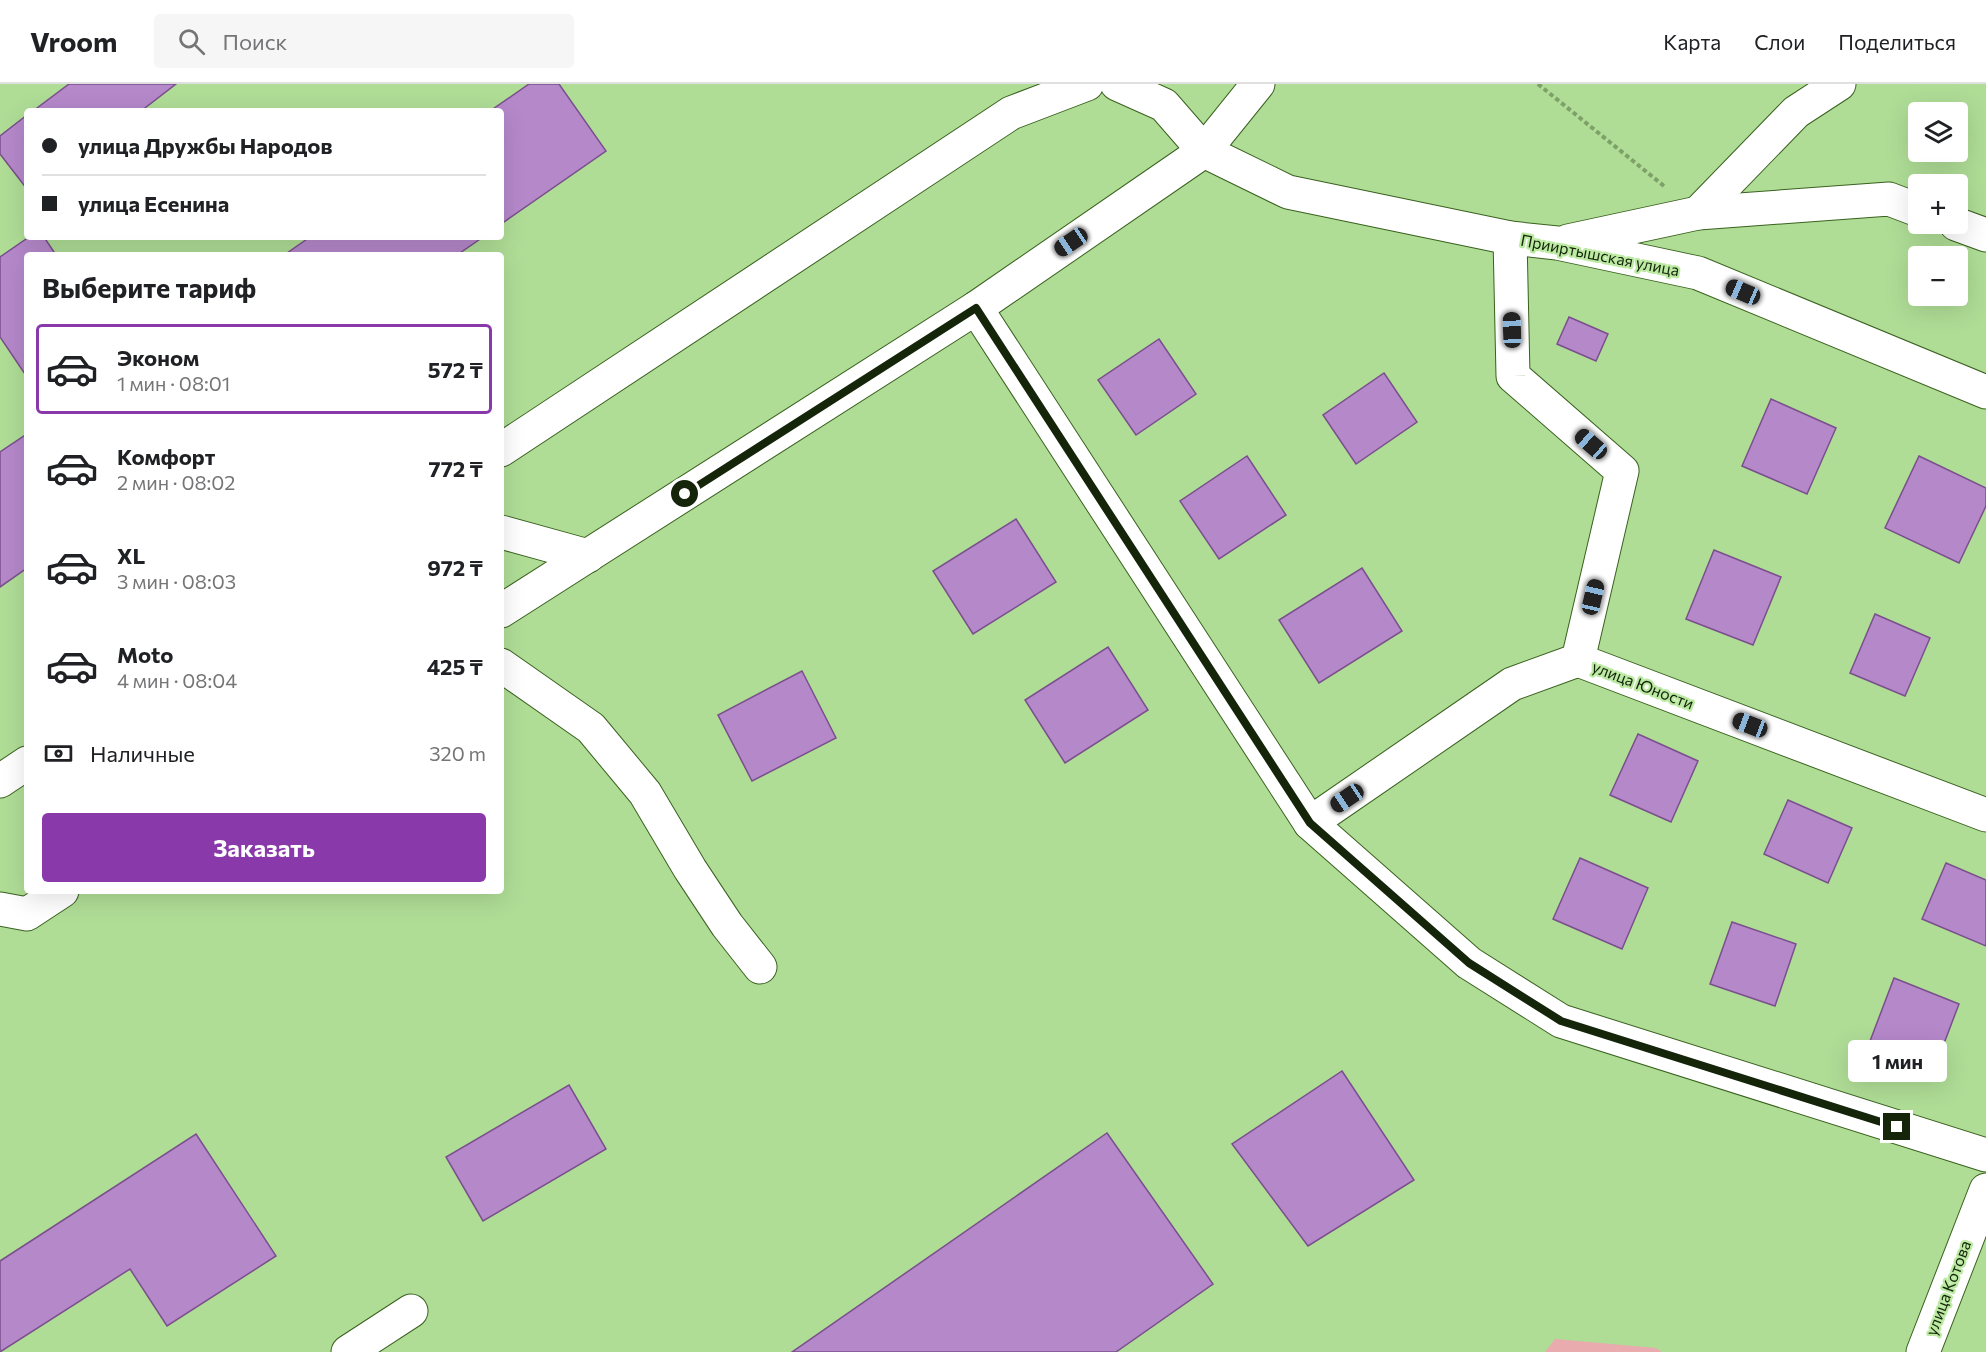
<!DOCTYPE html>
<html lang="ru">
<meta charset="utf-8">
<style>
:root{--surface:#fff;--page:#f6f6f6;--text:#202124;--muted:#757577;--line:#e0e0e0;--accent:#8939a9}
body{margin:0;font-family:Commissioner,sans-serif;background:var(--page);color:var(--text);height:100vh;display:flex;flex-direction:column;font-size:22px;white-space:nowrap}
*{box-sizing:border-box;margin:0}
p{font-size:20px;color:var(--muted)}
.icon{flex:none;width:33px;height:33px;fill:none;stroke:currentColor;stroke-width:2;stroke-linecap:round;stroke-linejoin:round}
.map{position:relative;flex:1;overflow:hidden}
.details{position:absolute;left:24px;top:168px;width:480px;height:642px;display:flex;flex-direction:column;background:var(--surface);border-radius:6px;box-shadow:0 6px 24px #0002}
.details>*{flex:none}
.hud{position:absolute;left:24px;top:24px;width:480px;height:132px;border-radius:6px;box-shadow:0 6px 24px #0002;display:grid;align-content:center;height:132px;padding:0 18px;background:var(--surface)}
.tools{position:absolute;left:1908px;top:18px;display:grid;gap:12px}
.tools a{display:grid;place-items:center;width:60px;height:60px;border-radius:6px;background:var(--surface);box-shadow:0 6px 24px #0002;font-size:30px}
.end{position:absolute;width:27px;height:27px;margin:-14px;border:8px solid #14250a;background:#fff;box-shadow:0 0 0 3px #fff}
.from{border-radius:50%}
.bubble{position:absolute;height:42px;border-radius:6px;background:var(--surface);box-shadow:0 6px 24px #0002;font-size:20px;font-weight:700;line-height:42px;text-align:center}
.car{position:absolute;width:18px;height:36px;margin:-18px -9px;border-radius:8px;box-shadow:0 0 4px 2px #0007;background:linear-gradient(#222 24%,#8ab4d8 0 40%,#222 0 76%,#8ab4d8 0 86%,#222 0)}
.hud b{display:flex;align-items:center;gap:21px;height:57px;font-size:22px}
.hud b+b{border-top:2px solid var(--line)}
.hud i{width:15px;height:15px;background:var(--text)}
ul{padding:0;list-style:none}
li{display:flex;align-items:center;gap:18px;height:90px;margin:0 12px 9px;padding:0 6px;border:3px solid transparent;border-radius:6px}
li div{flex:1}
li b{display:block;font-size:22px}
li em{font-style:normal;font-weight:700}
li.selected{border-color:var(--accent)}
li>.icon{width:54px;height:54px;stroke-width:1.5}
h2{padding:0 18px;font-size:27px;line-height:72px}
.pay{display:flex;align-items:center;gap:15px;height:66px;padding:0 18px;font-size:22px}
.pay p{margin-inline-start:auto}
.button{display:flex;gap:12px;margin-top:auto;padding:12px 18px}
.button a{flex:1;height:69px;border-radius:6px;background:var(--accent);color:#fff;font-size:24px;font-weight:700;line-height:69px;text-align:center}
header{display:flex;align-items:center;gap:36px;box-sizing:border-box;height:84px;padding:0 30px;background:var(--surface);border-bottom:2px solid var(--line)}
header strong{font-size:28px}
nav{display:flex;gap:33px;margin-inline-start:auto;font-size:21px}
.search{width:420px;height:54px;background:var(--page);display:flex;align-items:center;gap:15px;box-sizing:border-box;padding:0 21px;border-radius:6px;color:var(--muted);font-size:22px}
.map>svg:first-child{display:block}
.green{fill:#e9abae}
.building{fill:#b588ca;stroke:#7a4f8c;stroke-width:1.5}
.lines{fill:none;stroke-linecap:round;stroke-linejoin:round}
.minor-casing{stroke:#3a611f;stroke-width:35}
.path{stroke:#7da169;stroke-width:4;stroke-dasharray:4.5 3;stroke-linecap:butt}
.minor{stroke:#fff;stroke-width:33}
.route{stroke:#14250a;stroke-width:8}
.labels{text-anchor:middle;stroke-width:4.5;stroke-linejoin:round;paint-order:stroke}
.street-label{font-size:16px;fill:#14250a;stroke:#bceaa3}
</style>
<header>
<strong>Vroom</strong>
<div class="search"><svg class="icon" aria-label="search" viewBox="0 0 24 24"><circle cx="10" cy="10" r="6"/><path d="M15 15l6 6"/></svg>Поиск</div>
<nav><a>Карта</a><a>Слои</a><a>Поделиться</a></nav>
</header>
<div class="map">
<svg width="1986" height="1268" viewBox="0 0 1986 1268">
<rect width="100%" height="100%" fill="#afdd96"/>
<path class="green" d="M1555,1255L1656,1264L1662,1268H1545Z"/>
<g class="building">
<path d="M69,0H176L141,27H33Z"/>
<path d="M529,0H559L606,67L501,140V27H490Z"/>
<path d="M27,31V105L0,70V52Z"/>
<path d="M29,153H44L56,171H27V293L0,253V173Z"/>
<path d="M310,153H483L457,171H289L287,169Z"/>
<path d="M1569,233L1608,250L1596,277L1557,260Z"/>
<path d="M1159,255L1196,310L1136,351L1098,296Z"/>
<path d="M1384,289L1417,338L1356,380L1323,331Z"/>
<path d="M1771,315L1836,344L1807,410L1742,382Z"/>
<path d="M27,350V484L0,503V368Z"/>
<path d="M1247,372L1286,431L1219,475L1180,417Z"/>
<path d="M1919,372L1986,404V422L1959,479L1885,444Z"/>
<path d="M1016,435L1056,498L973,550L933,487Z"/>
<path d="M1714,466L1781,493L1753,561L1686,535Z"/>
<path d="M1362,484L1402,547L1319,599L1279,536Z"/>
<path d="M1875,530L1930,554L1905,612L1850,589Z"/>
<path d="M1108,563L1148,626L1065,679L1025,616Z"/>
<path d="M802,587L836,654L752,697L718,631Z"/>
<path d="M1638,650L1698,677L1671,738L1610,711Z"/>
<path d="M1788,716L1852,744L1828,799L1764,770Z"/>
<path d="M1580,774L1648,804L1622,865L1553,835Z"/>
<path d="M1946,779L1986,796V862L1922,835Z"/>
<path d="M1732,838L1796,860L1775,922L1710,900Z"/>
<path d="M1894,894L1959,920L1932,991L1867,965Z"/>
<path d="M1342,987L1414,1096L1308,1162L1232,1060Z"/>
<path d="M569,1001L606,1065L483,1137L446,1073Z"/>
<path d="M1107,1049L1213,1200L1116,1268H792Z"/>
<path d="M196,1050L276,1172L167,1242L130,1185L0,1268V1177Z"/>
</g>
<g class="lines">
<defs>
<g id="minor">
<path d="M1117,0L1164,21L1204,67L1288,108L1510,154L1557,159L1698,189L1986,308"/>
<path d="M1698,129L1796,28L1839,0"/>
<path d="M1956,140L1986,151"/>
<path d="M1510,154L1513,292L1622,387L1578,576L1986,731"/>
<path d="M1568,157L1698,129L1889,115L1918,126"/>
<path d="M976,224L1310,739"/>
<path d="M501,366L1011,29L1087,0"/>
<path d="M501,448L588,472"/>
<path d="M501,527L976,224L1204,67L1258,0"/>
<path d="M1578,576L1512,600L1310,739L1469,879L1561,937L1986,1071"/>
<path d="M501,581L591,644L645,709L690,785L727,841L760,883"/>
<path d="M0,697L27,679"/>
<path d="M0,825L27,830L62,807"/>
<path d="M348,1268L411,1227"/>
<path d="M1923,1268L1986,1106"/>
</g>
</defs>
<use href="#minor" class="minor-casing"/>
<path class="path" d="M1538,0L1664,102"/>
<use href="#minor" class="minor"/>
</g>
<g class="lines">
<path class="route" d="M685,410L976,224L1310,739L1469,879L1561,937L1897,1043"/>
</g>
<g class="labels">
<g class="street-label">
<text transform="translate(1600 171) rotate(11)" y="6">Прииртышская улица</text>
<text transform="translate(1643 601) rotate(21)" y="6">улица Юности</text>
<text transform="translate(1948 1204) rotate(-69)" y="6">улица Котова</text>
</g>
</g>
</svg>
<div class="tools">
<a><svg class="icon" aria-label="layers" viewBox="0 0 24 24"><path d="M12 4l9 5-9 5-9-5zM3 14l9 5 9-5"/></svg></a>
<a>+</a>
<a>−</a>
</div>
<i class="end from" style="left:685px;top:410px"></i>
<i class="end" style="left:1897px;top:1043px"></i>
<div class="bubble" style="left:1848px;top:956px;width:99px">1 мин</div>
<i class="car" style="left:1071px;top:158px;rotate:236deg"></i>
<i class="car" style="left:1743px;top:208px;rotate:293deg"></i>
<i class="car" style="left:1512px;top:246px;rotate:358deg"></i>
<i class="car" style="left:1591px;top:360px;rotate:311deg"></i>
<i class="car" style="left:1593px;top:513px;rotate:13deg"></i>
<i class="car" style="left:1750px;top:641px;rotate:291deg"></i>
<i class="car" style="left:1347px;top:714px;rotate:236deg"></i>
<div class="hud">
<b><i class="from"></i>улица Дружбы Народов</b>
<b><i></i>улица Есенина</b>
</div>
<section class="details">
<h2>Выберите тариф</h2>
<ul>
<li class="selected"><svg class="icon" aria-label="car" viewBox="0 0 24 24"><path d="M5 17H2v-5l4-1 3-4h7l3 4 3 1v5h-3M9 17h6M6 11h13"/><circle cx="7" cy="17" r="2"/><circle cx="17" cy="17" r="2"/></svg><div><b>Эконом</b><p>1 мин · 08:01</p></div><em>572 ₸</em></li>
<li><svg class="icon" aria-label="car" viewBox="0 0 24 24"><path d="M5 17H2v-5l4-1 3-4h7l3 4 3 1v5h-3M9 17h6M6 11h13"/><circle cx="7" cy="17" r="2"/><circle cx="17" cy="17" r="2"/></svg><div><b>Комфорт</b><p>2 мин · 08:02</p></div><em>772 ₸</em></li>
<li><svg class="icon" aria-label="car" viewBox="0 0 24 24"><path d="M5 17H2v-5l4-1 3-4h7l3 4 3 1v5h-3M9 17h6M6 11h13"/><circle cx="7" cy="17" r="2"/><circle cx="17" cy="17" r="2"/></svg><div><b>XL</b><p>3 мин · 08:03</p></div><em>972 ₸</em></li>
<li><svg class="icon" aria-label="car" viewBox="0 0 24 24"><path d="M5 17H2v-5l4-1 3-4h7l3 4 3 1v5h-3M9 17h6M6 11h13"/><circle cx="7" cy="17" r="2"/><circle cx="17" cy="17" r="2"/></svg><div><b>Moto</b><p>4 мин · 08:04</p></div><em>425 ₸</em></li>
</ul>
<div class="pay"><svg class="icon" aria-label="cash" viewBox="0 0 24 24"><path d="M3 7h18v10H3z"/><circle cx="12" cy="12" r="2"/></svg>Наличные<p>320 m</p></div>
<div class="button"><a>Заказать</a></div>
</section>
</div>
